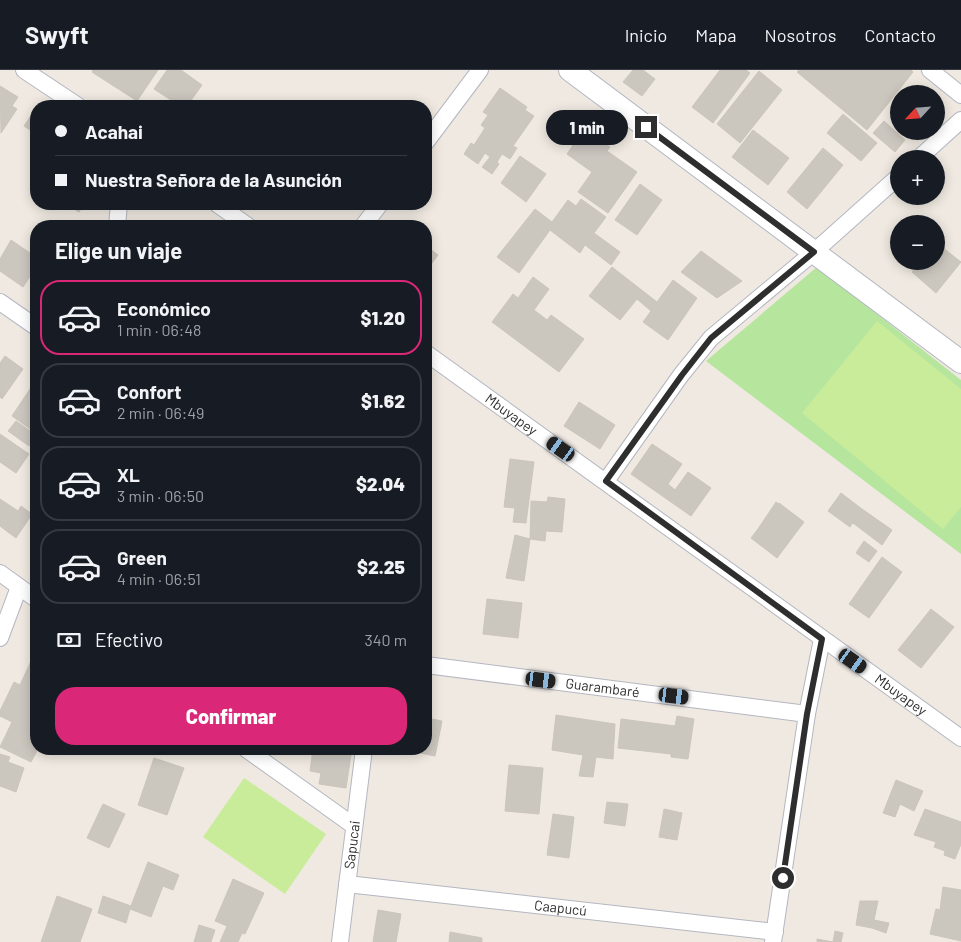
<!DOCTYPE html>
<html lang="es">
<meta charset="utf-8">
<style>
:root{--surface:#171b24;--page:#20242c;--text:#f1f3f6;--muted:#9ea1a6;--line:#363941;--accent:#db2777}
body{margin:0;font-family:Barlow,sans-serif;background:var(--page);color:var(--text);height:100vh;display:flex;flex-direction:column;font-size:19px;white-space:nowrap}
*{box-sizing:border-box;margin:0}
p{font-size:16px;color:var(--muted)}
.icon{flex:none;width:28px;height:28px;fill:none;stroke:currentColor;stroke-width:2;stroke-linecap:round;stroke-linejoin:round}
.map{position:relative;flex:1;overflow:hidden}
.sheet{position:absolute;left:30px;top:150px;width:402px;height:535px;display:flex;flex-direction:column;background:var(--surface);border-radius:20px;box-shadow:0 2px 12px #0003}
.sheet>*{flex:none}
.top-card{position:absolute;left:30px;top:30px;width:402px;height:110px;border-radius:20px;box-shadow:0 2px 12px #0003;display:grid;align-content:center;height:110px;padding:0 25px;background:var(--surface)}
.needle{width:32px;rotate:244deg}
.tools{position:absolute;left:890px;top:15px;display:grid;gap:10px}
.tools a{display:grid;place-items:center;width:55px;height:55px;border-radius:50%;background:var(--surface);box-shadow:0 2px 12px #0003;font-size:25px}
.end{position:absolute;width:22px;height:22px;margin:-11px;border:6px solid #2e2e2e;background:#fff;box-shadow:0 0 0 2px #fff}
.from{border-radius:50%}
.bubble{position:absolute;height:35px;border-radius:18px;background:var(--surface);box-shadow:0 2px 12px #0003;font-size:16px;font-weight:800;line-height:35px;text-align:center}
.car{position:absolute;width:15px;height:30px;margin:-15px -8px;border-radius:6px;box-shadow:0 0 4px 1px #0007;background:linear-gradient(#222 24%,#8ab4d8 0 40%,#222 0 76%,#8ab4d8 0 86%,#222 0)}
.top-card b{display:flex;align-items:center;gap:18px;height:48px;font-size:19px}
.top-card b+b{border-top:1px solid var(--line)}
.top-card i{width:12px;height:12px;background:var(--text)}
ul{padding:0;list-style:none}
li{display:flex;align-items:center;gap:15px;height:75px;margin:0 10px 8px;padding:0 15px;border:2px solid var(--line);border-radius:20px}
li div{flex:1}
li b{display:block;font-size:19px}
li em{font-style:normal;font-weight:800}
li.on{border-color:var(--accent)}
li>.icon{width:45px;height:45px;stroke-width:1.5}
h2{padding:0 25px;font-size:22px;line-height:60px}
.pay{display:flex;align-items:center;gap:12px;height:55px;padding:0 25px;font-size:19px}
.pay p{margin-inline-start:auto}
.action{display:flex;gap:10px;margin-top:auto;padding:10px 25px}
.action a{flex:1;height:58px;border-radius:20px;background:var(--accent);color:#fff;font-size:20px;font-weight:800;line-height:58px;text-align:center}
header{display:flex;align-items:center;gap:30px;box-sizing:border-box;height:70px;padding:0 25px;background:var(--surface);border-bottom:1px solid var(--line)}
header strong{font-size:24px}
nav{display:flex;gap:28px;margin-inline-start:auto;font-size:18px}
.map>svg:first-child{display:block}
.green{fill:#b6e59e}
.pitch{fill:#c9ec9a}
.building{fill:#cbc7bf;stroke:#cbc5ba}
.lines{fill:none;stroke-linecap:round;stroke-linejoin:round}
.street-casing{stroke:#b4b7c1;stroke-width:18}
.secondary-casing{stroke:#b4b7c1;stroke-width:24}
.street{stroke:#fff;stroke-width:16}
.secondary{stroke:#fff;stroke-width:22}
.route{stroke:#2e2e2e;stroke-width:6}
.labels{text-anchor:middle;stroke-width:4.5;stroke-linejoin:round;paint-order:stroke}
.street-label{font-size:14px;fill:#2e2e2e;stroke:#fff}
</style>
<header>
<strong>Swyft</strong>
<nav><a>Inicio</a><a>Mapa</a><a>Nosotros</a><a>Contacto</a></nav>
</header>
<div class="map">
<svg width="961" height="872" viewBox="0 0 961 872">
<rect width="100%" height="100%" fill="#efe9e1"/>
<path class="green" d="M817,197L961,310V484L706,291Z"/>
<g class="pitch">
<path d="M877,251L961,319V437L943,459L802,343Z"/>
<path d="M244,708L326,764L285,824L203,767Z"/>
</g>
<g class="building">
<path d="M93,0H158L137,31L92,2Z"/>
<path d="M167,0H181L202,15L187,36H180L154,19Z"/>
<path d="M633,0H643L655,9L642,26L623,12Z"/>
<path d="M720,0H746L750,3L713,53L692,37Z"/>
<path d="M799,0H911L913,2L867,60L797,2Z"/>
<path d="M759,1L782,20L740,73L717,54Z"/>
<path d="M0,16L18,27L12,36L17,39L1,63Z"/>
<path d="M500,18L527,37L525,40L534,46L513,76L517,78L510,89L502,84L497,92L499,94L492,104L482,97L490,87L485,83L478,94L464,84L471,73L474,75L485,58L481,55L488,45L483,42Z"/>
<path d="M36,38V64L24,56Z"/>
<path d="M843,44L877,73L861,91L827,63Z"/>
<path d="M884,51L905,70L895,82L873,63Z"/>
<path d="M584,59L610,77L607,81L637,102L608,143L578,122L592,102L567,84Z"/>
<path d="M753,60L789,88L768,115L732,87Z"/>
<path d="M823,78L843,95L807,139L787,122Z"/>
<path d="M520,86L546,104L526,132L501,113Z"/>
<path d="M640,114L662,130L637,165L615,150Z"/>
<path d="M581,129L606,147L594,163L620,182L611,195L585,175L580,183L550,160L519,203L497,187L535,139L552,152L568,130L576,136Z"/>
<path d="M65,134H84L79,142Z"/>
<path d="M11,170L36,187V197L23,217L0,201V189Z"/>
<path d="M937,173L961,192L936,223L912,202L922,191H936Z"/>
<path d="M426,176L438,185L426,201Z"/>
<path d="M701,181L742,211L717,228L681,202Z"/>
<path d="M612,197L657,232L673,210L697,228L668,270L643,252L651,241L637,229L620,250L589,226Z"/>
<path d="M533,207L549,219L534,240L547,250L551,245L584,269L559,302L492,252L513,224L518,228Z"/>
<path d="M5,286L23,299L2,329L0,327V293Z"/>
<path d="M36,310V363L12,346Z"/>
<path d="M579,332L615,355L600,379L564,356Z"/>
<path d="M16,351L36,365L29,376L8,361Z"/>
<path d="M0,364L29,384L16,403L0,392Z"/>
<path d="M652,374L682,394L668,414L675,420L688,402L711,418L691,446L631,404Z"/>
<path d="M510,389L534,392L526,453L513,452L515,438L504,437Z"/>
<path d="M841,423L862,439L850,457L828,441Z"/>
<path d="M548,427L565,429L562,462L546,461L545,471L530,469L531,431L547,432Z"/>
<path d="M0,429L18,441L21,436L32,444L16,468L0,456Z"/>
<path d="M776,432L802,451L777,485L752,468Z"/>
<path d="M779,433L804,452L777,488L751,468Z"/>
<path d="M862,439L892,460L882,475L853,453Z"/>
<path d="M515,465L530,469L524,511L506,508Z"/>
<path d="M864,471L877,481L869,492L856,483Z"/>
<path d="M882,487L902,502L869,548L849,534Z"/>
<path d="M487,529L522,533L518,568L483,564Z"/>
<path d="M931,539L954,557L921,598L898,580Z"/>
<path d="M31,591L36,594V641L31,652L36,655L38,679L31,692L0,677L12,652L0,646V641L14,612L20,615Z"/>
<path d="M556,645L615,654L613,689L596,687L593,707L579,706L583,685L552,680Z"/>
<path d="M677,646L694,649L688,689L671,687V684L618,678L621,649L675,656Z"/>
<path d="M426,648L442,651L435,686L400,679H426Z"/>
<path d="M313,679H349L348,685H351L346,718L319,714L321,703L310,701Z"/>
<path d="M0,684L10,687L8,692L24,698L16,722L0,716Z"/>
<path d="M154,688L184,698L167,745L138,735Z"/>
<path d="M509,695L543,698L539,744L505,741Z"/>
<path d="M896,710L923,721L914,741L900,734L895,747L883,743Z"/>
<path d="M607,732L628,734L625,756L604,753Z"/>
<path d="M103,734L125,744L109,778L87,768Z"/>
<path d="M664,739L682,743L677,770L659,767Z"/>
<path d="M925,739L961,752V774L955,789L944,785L945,781L934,777L936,772L914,765Z"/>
<path d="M553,744L574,747L569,788L547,785Z"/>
<path d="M148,792L179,805L173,820L163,816L151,847L130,839L126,853L98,843L103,826L131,836Z"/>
<path d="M233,809L264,823L245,864L242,863L238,872H220L227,856L215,851Z"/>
<path d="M943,817L961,820V871L930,864L936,839L940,840Z"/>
<path d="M57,826L92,839L80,872H41Z"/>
<path d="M860,831H878L874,850L889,853L886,863L872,858L856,855Z"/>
<path d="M378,840L401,844L396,872H373Z"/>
<path d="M199,855L215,860L211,872H194Z"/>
<path d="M835,861L843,863L841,872H817V869L833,872Z"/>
<path d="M450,862L482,868V872H449Z"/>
</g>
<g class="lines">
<defs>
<g id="street">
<path d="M24,0L78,36"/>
<path d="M930,0L961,25"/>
<path d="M426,72L480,0"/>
<path d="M918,89L961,50"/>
<path d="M217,134L248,156"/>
<path d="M117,156L119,134"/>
<path d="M363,156L380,134"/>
<path d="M0,232L36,257"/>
<path id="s1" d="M426,283L961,668"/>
<path d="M606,411L681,305L711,268L814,182L899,106"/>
<path d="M0,503L36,529"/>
<path d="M0,568L19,517"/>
<path id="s2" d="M426,595L807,644"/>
<path d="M246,679L354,756"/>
<path id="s3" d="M347,814L775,862"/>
<path id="s4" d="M340,872L364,679"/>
<path d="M773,872L807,644L822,569"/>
</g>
<path id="secondary" d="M570,0L961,292"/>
</defs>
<use href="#street" class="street-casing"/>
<use href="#secondary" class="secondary-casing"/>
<use href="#street" class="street"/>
<use href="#secondary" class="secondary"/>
</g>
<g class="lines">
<path class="route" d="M646,57L814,182L711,268L682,305L606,411L822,569L807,644L783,808"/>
</g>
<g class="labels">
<g class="street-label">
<text dy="5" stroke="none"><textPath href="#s1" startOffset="105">Mbuyapey</textPath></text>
<text dy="5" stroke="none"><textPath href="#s2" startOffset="178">Guarambaré</textPath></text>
<text dy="5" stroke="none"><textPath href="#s1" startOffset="585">Mbuyapey</textPath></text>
<text dy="5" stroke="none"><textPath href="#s4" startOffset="98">Sapucai</textPath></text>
<text dy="5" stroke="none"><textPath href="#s3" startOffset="215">Caapucú</textPath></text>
</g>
</g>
</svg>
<div class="tools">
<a><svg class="needle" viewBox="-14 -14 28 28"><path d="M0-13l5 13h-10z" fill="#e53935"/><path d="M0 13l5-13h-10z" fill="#9ea1a6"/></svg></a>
<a>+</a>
<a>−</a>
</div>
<i class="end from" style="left:783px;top:808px"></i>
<i class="end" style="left:646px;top:57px"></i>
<div class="bubble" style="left:546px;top:40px;width:82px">1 min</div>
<i class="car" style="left:561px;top:379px;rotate:305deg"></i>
<i class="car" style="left:853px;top:591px;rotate:125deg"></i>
<i class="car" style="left:541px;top:610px;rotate:97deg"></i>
<i class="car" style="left:674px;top:626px;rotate:97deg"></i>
<div class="top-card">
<b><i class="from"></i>Acahai</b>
<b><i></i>Nuestra Señora de la Asunción</b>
</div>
<section class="sheet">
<h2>Elige un viaje</h2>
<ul>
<li class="on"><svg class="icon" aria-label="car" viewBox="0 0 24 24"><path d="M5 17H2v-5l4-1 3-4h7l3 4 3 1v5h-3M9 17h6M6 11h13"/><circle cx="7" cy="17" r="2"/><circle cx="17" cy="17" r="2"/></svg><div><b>Económico</b><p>1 min · 06:48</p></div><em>$1.20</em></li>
<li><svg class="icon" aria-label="car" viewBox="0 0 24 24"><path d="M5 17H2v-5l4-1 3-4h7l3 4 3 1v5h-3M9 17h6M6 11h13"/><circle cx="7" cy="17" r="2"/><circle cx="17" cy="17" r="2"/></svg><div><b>Confort</b><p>2 min · 06:49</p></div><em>$1.62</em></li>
<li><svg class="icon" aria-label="car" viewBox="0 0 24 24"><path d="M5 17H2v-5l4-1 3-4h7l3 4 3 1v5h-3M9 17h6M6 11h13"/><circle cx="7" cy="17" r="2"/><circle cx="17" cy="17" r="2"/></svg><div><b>XL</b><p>3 min · 06:50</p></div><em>$2.04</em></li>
<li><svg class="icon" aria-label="car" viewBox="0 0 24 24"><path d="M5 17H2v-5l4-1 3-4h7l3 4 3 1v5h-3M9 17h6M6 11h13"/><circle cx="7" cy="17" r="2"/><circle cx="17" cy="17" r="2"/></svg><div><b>Green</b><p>4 min · 06:51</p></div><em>$2.25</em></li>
</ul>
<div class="pay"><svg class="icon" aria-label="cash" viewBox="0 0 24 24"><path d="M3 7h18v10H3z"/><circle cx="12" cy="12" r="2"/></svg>Efectivo<p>340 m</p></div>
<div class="action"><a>Confirmar</a></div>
</section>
</div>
